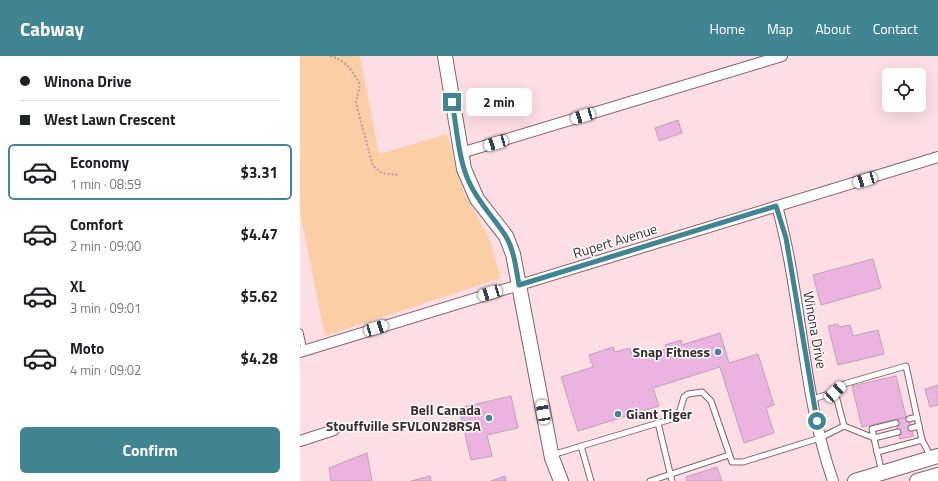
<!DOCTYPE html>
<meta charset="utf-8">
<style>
:root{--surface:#fff;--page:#f2f2f2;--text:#202124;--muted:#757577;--line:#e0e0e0;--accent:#418593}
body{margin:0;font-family:"Titillium Web",sans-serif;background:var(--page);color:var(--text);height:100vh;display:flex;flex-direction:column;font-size:15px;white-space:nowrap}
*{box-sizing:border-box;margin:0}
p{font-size:13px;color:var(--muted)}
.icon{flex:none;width:22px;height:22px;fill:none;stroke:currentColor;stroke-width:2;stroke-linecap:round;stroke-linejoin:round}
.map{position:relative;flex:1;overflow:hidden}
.details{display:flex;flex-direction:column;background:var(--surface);width:300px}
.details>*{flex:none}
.guide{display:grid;align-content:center;height:88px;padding:0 20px;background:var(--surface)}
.controls{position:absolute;left:582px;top:12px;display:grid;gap:8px}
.controls a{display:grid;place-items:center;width:44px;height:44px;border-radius:6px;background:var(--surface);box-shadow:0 4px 16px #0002;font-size:20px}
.end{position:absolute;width:18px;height:18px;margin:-9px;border:5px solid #418593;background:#fff;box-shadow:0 0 0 2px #fff}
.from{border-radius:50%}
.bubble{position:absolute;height:28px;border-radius:6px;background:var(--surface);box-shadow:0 4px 16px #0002;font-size:13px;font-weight:700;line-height:28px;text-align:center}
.car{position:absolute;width:12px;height:24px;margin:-12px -6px;border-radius:5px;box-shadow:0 0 3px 1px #0007;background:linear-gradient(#fff 24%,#345 0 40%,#fff 0 76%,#345 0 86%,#fff 0)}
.guide b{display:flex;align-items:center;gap:14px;height:38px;font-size:15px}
.guide b+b{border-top:1px solid var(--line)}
.guide i{width:10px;height:10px;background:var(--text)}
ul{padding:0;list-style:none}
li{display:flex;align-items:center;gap:12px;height:56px;margin:0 8px 6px;padding:0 12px;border:2px solid transparent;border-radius:6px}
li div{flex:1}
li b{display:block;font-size:15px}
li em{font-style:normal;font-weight:700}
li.active{border-color:var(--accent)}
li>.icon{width:36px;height:36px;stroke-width:1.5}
.button{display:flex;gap:8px;margin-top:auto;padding:8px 20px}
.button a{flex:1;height:46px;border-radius:6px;background:var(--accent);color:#fff;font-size:16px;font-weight:700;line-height:46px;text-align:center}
header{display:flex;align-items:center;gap:24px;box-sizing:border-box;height:56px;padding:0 20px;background:var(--accent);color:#fff}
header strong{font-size:19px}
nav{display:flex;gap:22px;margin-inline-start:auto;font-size:14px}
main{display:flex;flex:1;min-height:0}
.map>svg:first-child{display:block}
.green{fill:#facfa6}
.building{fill:#ebb3df;stroke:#bea2b8}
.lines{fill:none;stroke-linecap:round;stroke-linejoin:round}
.lane-casing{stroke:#826168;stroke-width:7}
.street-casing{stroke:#826168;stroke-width:12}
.secondary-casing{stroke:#826168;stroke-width:16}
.path{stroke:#b69da1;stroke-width:2;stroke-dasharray:2 2;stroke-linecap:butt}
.lane{stroke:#fff;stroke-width:5}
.street{stroke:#fff;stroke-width:10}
.secondary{stroke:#fff;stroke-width:14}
.route{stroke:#418593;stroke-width:5}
.poi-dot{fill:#418593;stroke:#fff;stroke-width:1.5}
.labels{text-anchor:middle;stroke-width:3;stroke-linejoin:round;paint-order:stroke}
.street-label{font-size:14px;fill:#3b2c2f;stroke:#fff}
.poi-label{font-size:14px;font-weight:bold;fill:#3b2c2f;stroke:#fff;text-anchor:end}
</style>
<header>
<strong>Cabway</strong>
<nav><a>Home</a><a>Map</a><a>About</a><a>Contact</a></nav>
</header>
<main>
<section class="details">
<div class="guide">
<b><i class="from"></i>Winona Drive</b>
<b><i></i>West Lawn Crescent</b>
</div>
<ul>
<li class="active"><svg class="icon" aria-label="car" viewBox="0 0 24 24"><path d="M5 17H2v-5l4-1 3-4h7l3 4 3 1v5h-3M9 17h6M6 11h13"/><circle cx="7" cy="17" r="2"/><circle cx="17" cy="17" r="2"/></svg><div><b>Economy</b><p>1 min · 08:59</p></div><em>$3.31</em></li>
<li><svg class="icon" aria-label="car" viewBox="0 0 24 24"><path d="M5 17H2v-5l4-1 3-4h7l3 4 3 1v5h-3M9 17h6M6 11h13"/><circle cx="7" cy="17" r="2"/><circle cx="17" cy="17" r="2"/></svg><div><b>Comfort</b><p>2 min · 09:00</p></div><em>$4.47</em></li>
<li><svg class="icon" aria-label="car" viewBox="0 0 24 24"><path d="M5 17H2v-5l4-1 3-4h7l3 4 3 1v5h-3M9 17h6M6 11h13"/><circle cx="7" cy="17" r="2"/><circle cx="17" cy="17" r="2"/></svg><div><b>XL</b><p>3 min · 09:01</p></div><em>$5.62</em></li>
<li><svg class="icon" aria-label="car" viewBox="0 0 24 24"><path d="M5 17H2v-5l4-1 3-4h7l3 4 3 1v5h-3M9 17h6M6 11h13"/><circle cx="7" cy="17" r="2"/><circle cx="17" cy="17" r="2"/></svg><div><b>Moto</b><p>4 min · 09:02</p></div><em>$4.28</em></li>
</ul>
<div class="button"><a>Confirm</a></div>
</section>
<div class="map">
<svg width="638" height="425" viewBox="0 0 638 425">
<rect width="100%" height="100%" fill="#fddee4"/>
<path class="green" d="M0,0H60L79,98L147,78L164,137L188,179L201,222L25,280L0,157Z"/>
<g class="building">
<path d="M378,64L382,77L359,85L355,72Z"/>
<path d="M573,203L581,232L521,249L513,219Z"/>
<path d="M538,268L539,271L550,269L553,280L578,274L584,298L538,309L528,270Z"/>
<path d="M420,277L429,307L458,298L474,349L466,352L474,377L444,387L420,311L353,332L359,350L278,375L261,321L293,311L289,299L313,291L315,296L330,292L333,303L366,293L365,289L381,284L382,289Z"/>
<path d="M596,320L606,361L562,371L552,330Z"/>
<path d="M638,329V349L630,351L625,333Z"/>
<path d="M211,340L218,372L187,379L192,400L171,404L159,352Z"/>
<path d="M609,361L613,380L600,383L595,364Z"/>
<path d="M67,397L72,425H31L29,412Z"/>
<path d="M417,411L422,425H387L386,421Z"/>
<path d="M130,420L131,425H111Z"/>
<path d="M205,420L206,425H191Z"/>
</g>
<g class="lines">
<defs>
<g id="lane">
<path d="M0,276L4,294"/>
<path d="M535,336L544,328L606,310L622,384"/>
<path d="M513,343L535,336L544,370"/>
<path d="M609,363L617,361"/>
<path d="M358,367L372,425"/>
<path d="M611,372L619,370"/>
<path d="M281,390L291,425"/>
<path d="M577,396L572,373L596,367"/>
<path d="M252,399L378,361L384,341L388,338L402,336L411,345L432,406H443L520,382L544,370L574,382L598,376"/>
<path d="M582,416L577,396L622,384L631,401"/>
<path d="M350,425L429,399"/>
</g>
<g id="street">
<path d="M161,97L482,0"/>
<path d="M477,150C502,240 502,337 533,425"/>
<path d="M0,296L638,101"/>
<path d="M0,385L34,374"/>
</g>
<g id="secondary">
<path d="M145,0L164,113L177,143L206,180L213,198L252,402L261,425"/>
<path d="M555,425L638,400"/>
<path d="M617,425L638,419"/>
</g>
</defs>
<use href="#lane" class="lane-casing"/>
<use href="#street" class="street-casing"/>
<use href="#secondary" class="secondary-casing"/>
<path class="path" d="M30,0C45,4 52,14 60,28L56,47L73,110L82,117L99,119"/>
<use href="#lane" class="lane"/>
<use href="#street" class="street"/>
<use href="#secondary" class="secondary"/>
</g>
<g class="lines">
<path class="route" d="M152,46C157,72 158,102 169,126C178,146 193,161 205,179C214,193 216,212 219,229L476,150L486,182L517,365"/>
</g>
<g class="poi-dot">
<circle cx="418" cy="296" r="4"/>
<circle cx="318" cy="358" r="4"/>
<circle cx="189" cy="362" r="4"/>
</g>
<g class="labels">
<g class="street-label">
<text transform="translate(315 185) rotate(-17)" y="5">Rupert Avenue</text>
<text transform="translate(515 274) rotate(80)" y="5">Winona Drive</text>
</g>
<g class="poi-label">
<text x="410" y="301">Snap Fitness</text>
<text x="181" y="359">Bell Canada<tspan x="181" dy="16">Stouffville SFVLON28RSA</tspan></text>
<text x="326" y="363" text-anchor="start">Giant Tiger</text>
</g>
</g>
</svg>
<div class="controls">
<a><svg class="icon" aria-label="locate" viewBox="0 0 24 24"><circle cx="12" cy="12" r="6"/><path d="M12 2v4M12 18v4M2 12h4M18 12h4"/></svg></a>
</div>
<i class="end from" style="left:517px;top:365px"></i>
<i class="end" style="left:152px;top:46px"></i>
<div class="bubble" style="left:166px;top:32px;width:66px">2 min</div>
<i class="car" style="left:283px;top:60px;rotate:253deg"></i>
<i class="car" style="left:196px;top:87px;rotate:253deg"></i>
<i class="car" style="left:565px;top:124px;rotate:253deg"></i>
<i class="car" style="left:190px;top:237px;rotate:253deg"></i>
<i class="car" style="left:76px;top:272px;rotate:73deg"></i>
<i class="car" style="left:535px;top:336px;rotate:47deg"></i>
<i class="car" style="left:243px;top:356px;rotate:350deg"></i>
</div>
</main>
